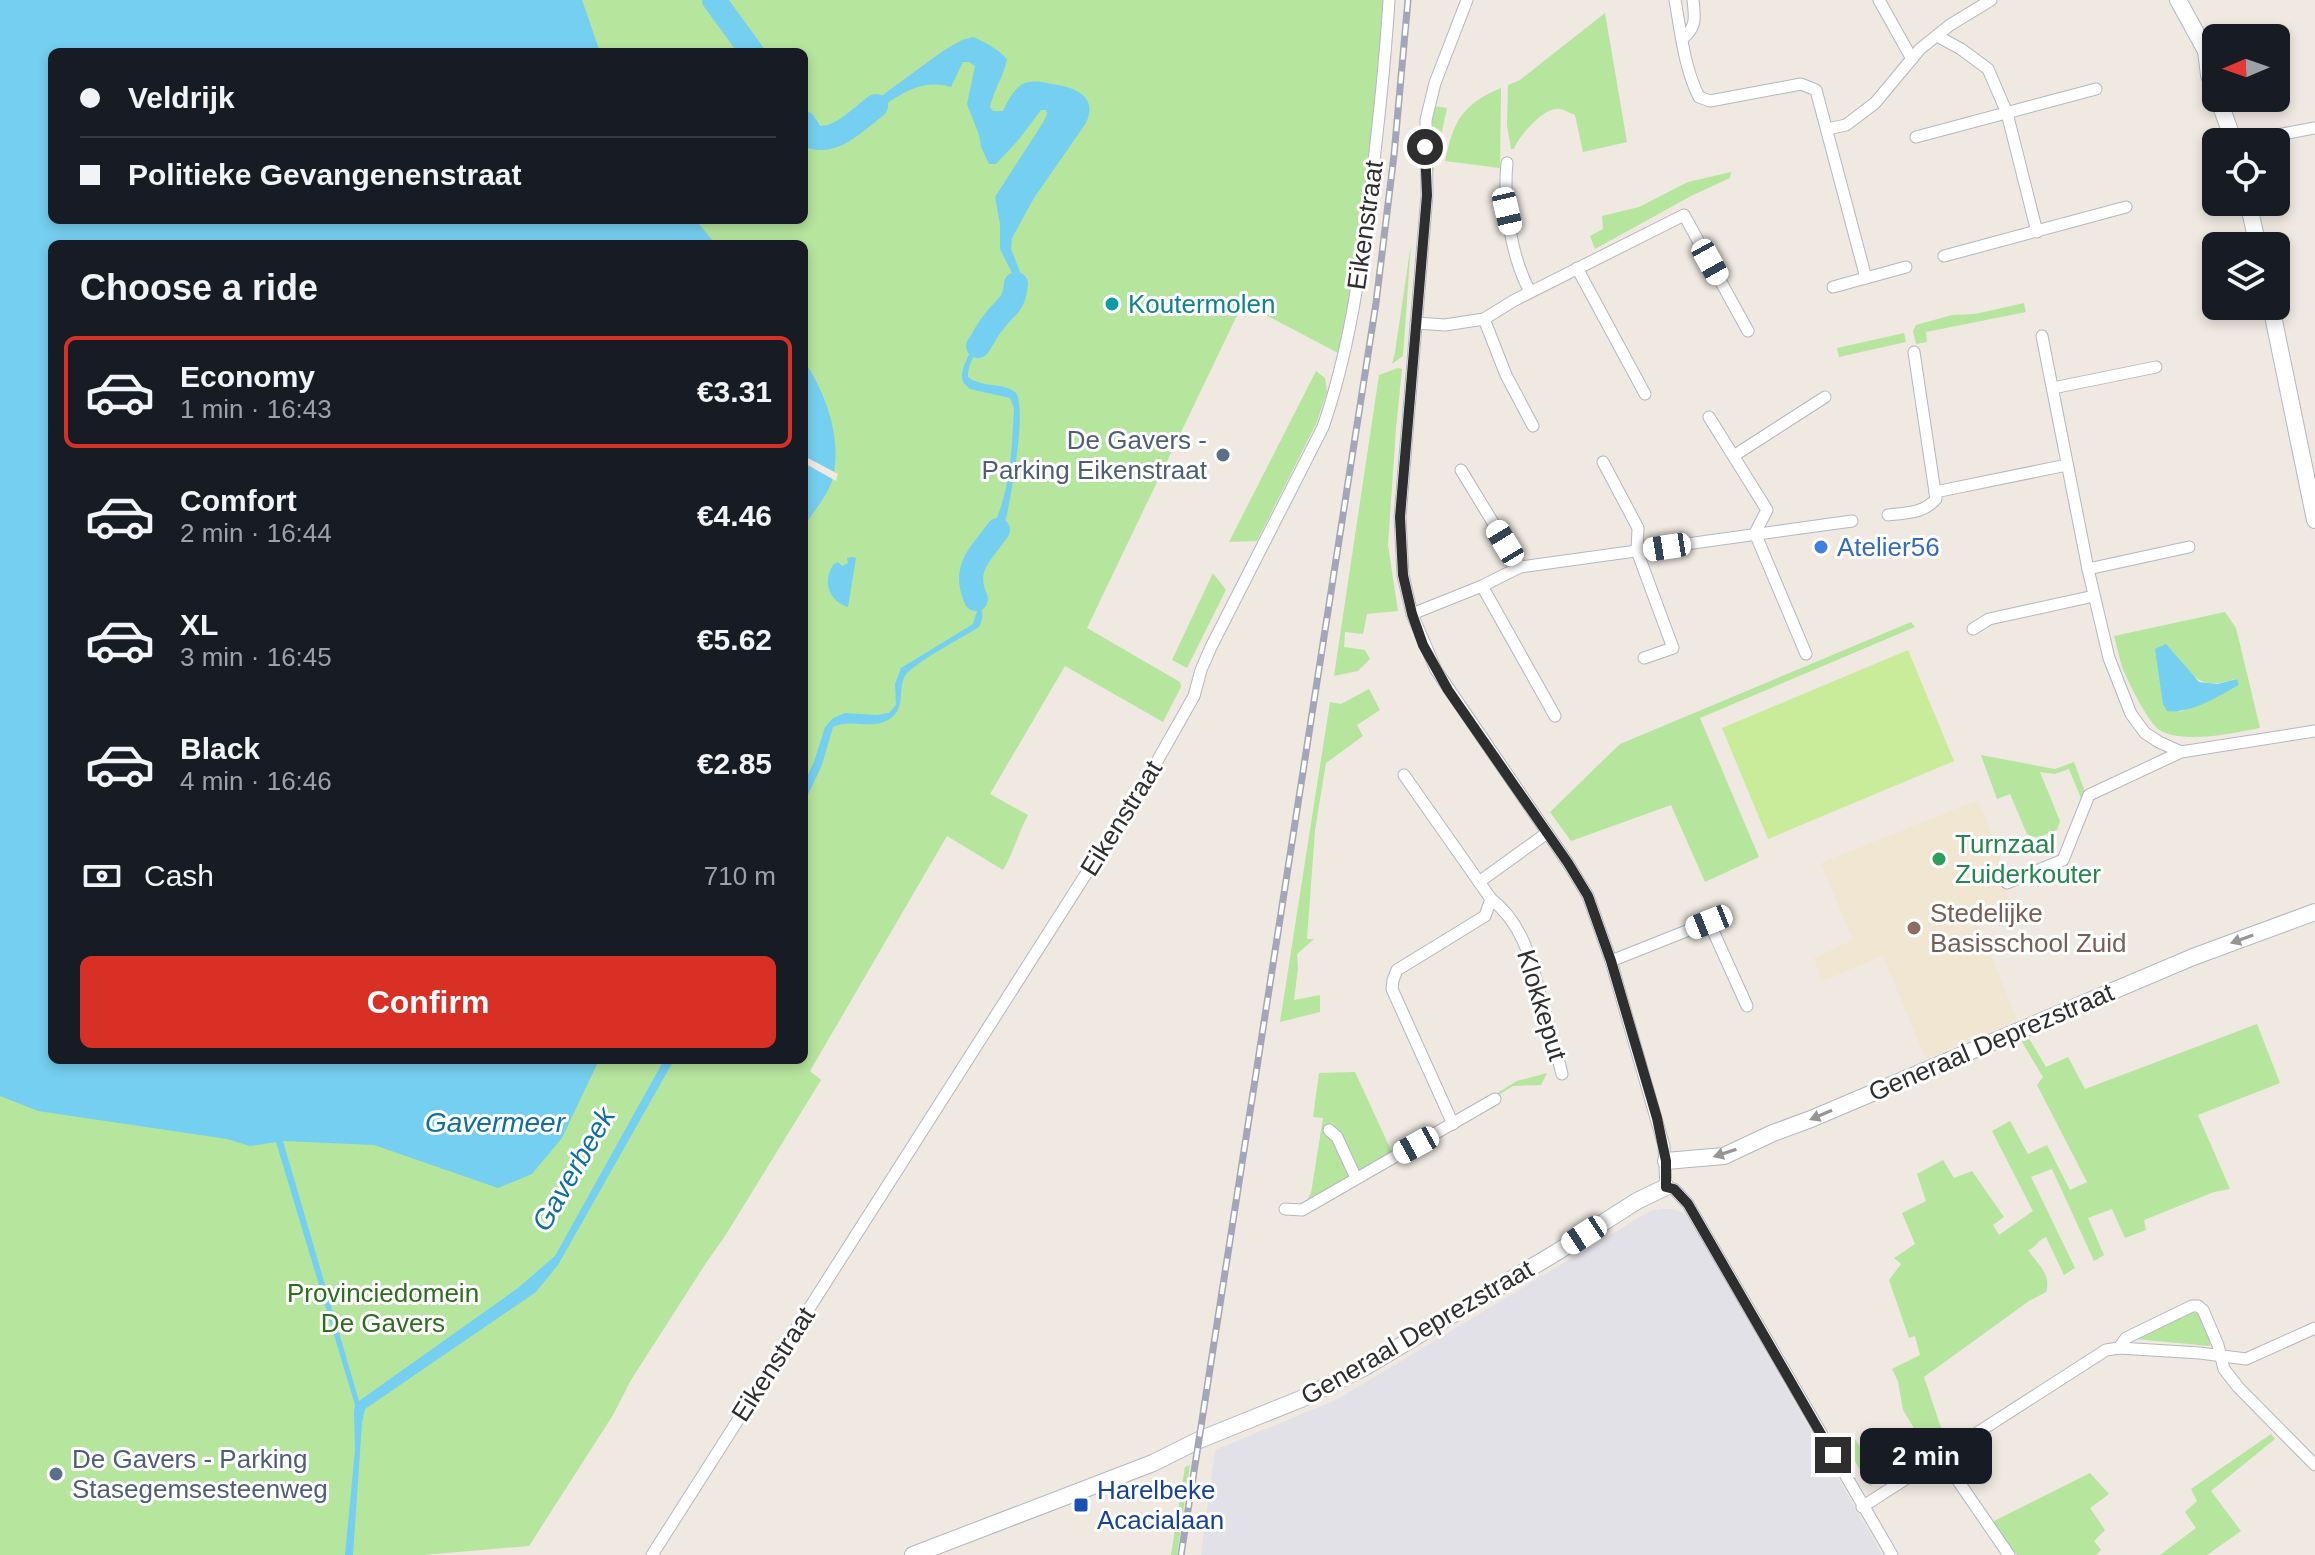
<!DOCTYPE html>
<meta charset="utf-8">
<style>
:root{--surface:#171b24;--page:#20242c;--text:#f1f3f6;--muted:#9ea1a6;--line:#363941;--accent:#d93025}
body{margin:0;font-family:Helvetica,sans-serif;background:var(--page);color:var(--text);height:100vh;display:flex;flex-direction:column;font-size:30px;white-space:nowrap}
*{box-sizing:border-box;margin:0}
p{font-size:26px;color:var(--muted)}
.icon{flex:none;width:44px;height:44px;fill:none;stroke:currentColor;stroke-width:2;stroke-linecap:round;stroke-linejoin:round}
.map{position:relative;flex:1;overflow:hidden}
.details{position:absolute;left:48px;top:240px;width:760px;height:824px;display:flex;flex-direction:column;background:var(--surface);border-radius:12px;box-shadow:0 4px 12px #0003}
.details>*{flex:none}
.guide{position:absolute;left:48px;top:48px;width:760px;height:176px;border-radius:12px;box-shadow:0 4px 12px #0003;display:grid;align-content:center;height:176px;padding:0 32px;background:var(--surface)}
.needle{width:52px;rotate:268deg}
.fabs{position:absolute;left:2202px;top:24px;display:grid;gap:16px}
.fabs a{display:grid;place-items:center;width:88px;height:88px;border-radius:12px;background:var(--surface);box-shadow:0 4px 12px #0003;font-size:40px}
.end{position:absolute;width:36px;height:36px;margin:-18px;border:10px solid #2e2e2e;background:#fff;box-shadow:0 0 0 4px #fff}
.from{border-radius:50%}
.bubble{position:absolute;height:56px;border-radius:12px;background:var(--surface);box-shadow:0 4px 12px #0003;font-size:26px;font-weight:600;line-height:56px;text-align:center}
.car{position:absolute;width:24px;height:48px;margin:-24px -12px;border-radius:10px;box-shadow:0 0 6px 2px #0007;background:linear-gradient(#fff 24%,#345 0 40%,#fff 0 76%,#345 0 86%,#fff 0)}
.guide b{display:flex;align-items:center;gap:28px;height:76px;font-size:30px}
.guide b+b{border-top:2px solid var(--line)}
.guide i{width:20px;height:20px;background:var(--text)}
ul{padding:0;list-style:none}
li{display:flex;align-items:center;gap:24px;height:112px;margin:0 16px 12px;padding:0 16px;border:4px solid transparent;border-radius:12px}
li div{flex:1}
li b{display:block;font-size:30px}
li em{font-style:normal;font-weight:600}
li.selected{border-color:var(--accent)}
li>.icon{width:72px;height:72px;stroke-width:1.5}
h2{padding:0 32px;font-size:36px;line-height:96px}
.pay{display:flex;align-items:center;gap:20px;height:88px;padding:0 32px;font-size:30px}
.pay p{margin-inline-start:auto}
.action{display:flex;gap:16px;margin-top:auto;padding:16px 32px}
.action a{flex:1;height:92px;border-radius:12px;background:var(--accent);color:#fff;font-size:32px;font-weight:600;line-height:92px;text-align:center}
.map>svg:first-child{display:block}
.industrial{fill:#e3e1e8}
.education{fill:#f0e6d1}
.green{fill:#b6e59e;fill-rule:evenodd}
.pitch{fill:#c9ec9a}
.water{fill:#75cff0}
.pier{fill:#efe9e1}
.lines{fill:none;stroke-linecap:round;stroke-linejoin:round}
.river{stroke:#75cff0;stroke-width:24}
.street-casing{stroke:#b4b7c1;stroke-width:13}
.secondary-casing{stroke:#b4b7c1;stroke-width:18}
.street{stroke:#fff;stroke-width:11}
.secondary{stroke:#fff;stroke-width:16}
.rail-casing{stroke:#a3a6b8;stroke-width:7}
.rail{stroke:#fff;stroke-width:4;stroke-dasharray:12;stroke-linecap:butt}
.oneway{fill:#969696}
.route{stroke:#2e2e2e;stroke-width:10}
.culture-dot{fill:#0f9aa8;stroke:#fff;stroke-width:3}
.service-dot{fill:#5c6f8a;stroke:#fff;stroke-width:3}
.shop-dot{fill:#3f7fe0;stroke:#fff;stroke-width:3}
.leisure-dot{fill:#2e9e5b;stroke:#fff;stroke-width:3}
.education-dot{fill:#8d6e63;stroke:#fff;stroke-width:3}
.transit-dot{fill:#1a4fb4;stroke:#fff;stroke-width:3}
.labels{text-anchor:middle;stroke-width:6;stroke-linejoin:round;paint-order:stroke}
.street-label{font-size:26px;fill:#2e2e2e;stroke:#fff}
.culture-label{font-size:26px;fill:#0d838f;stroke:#fff;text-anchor:start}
.service-label{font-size:26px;fill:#4e5e75;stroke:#fff;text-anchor:end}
.shop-label{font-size:26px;fill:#366cbe;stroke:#fff;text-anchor:start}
.leisure-label{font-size:26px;fill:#27864d;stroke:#fff;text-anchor:start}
.education-label{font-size:26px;fill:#785e54;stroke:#fff;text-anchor:start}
.park-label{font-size:26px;fill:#2c6e1b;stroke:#fff}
.transit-label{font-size:26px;fill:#164399;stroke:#fff;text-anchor:start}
.water-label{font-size:28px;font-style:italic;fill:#0d6fa3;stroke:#fff}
</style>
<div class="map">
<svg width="2315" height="1555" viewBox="0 0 2315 1555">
<rect width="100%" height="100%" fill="#efe9e1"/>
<path class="industrial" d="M1662,1209H1672L1687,1214L1882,1555H1201L1215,1450L1336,1400L1650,1211Z"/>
<path class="education" d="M1978,800L2004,865L1998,868L2010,901L1975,916L2017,1020L1926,1059L1883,956L1822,981L1814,958L1853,940L1821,863Z"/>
<g class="green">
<path d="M0,0H1383C1378,118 1363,238 1338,353L1243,303L1087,628L1180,682L1181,687L1163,722L1065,666L990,794L1028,815C1018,833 1014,852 1003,870L947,836L810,1071L821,1080L725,1236L706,1263L631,1380L613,1415L529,1546L423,1555H0ZM52,52H804V220H52ZM52,244H804V1060H52Z"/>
<path d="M1605,13L1627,142L1583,152L1575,115C1569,113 1562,108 1556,109C1543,109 1518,137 1514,149H1511L1507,125L1508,85L1520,80Z"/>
<path d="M1501,88L1500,168L1445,161C1453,121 1463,104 1501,88Z"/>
<path d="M1434,106L1447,108L1433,173L1432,128Z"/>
<path d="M1731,172L1730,178L1691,196L1595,249L1590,236L1603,229L1602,216L1639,207L1688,182Z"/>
<path d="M1411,244L1403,356L1392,364L1395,352Z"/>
<path d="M2024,303L2026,312L1926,332L1927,342L1916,344L1913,331L1916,325L1952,315L1975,314Z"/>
<path d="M1904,333L1906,342L1839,357L1837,348Z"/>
<path d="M1398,368L1402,369L1396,428L1388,545L1398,611L1367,614L1363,634L1345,632L1344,647L1365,650L1370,659L1358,671L1334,676L1379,375Z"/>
<path d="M1316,371L1325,378L1327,392L1316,424L1257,541L1229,542Z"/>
<path d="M1213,573L1226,590L1187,668L1172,660Z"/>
<path d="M2225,612L2236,628L2260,728C2233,733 2187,744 2161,731C2148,724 2128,681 2122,667C2119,657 2117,646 2114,636ZM2189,672C2206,688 2215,684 2236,679L2239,685L2202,704L2179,712Z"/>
<path d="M1911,622L1915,627L1700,718L1759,857L1705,882L1671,805L1571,841L1550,812L1620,744Z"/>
<path d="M1369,689L1380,710L1357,725L1363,736L1326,763L1315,830L1307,939H1314L1297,954L1298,968L1294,1000L1320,995V1012L1280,1022L1330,702L1341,704Z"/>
<path d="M1981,755L2055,769L2074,762L2085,792L2081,798L2069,769L2055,774L2040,772L2060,821L2057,830L2037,838L2027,834L2010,794L1997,799Z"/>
<path d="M2257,1024L2280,1083L2198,1115L2230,1189L2214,1192L2144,1220L2146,1230L2125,1238L2112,1209L2088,1218L2104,1255L2094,1261L2052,1169L2031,1177L2075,1268L2064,1275L2046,1237C2038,1240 2036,1248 2028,1250C2037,1264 2052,1274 2046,1292L2029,1301L1924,1377L1940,1425L1946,1437L1870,1486L1842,1440L1851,1433L1868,1459L1915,1430L1903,1410L1898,1381L1892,1369L1920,1355L1915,1336L1909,1338L1889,1280L1901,1264L1894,1258L1915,1244L1902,1213L1926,1201L1917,1174L1943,1160L1954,1178L1972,1171L2004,1217L1993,1225L1999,1235L2033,1211L1992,1131L2010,1121L2028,1154L2047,1145L2070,1190L2087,1182L2037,1085L2043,1077L2019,1037L2027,1035L2046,1067L2068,1057L2085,1089Z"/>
<path d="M1355,1072L1396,1161L1375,1175L1309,1212L1307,1200L1311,1193L1323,1118L1313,1117L1319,1073Z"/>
<path d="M1547,1073L1541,1085L1513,1086L1495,1097L1494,1095L1517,1081Z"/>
<path d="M2192,1313H2198L2210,1338V1346L2135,1339Z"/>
<path d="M2271,1434L2275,1439L2211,1491L2241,1531L2207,1555H2160L2196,1528L2185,1512L2197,1501L2191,1489Z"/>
<path d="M1190,1465L1177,1555H1171L1185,1467Z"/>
<path d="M2090,1473L2109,1494L2090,1508L2105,1530L2094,1541L2101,1550L2096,1555H2017L1992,1522Z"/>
</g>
<path class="pitch" d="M1908,650L1954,761L1768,839L1722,728Z"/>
<g class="water">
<path d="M0,0H582L600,52H52V220H696L715,244H52V1060H599L562,1138L532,1174L498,1188L374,1145L283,1141L359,1401L518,1288L555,1256L664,1060H674L558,1265L536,1292L365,1409L362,1423L353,1555H345L355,1450L354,1412L355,1405L276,1142L250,1146L227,1139L38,1111L0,1096Z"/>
<path d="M973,37C985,42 998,49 1007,59C1004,76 993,91 990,107L993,111H1003C1008,101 1012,92 1021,85C1030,79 1042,82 1052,84C1073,87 1099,95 1086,123L1034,198L1012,238L1011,249L1020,272L1021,284L1016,307L1011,318L1003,309L1011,285L1012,273L1000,249V224L995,197L1044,121L1047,114L1046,110H1041L1020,138L996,164H989L981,147L979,135L967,104L975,66L969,62H963L951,87C913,75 882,108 854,130L847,121L943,51L962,40Z"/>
<path d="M993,318L997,323C987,338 967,359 968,377C981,388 1002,382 1015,392C1028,404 1011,495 1007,514L1003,528L983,558L976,555C1010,509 1011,463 1014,408L1010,398L970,389C966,385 963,384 962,378C960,363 984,331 993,318Z"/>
<path d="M804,361C826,393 842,438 833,477C829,494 814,511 804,526Z"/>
<path d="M853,557L856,558L848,607C828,601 822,580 834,564L838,562L842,566L848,563L847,558Z"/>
<path d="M968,565L976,571C970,591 990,608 979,627C963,637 912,664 905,676C897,691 907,709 888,720C871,730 852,718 833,727L822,765L804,803V783L814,762L825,727L833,718L845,713L876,715L889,713L896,705L895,684L901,668L973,624L977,611C971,594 961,584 968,565Z"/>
<path d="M2166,644L2199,682L2217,684L2237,679L2239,685C2218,696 2192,714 2167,711L2163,704L2155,649Z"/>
</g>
<path class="pier" d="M806,457L838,474L836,481L804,463Z"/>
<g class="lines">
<g class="river">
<path d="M714,0L752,52"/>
<path d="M804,123L813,137C837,143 857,120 876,106"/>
<path d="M978,346C983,339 987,330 993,323C1004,307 1014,307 1016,284"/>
<path d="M976,599C962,568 980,555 998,530"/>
</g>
<defs>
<g id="street">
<path d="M1467,0L1435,83L1426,120L1427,195L1400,517L1403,575L1412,614L1436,670L1568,863L1588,896L1611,961L1664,1146L1666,1187L1674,1189L1688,1204L1892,1555"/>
<path d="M1675,0C1681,33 1684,67 1699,97L1710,101L1801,84L1816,90L1866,278"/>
<path d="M1879,0L1912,59"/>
<path d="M1937,36L1961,49L1988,69L2007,113L2037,232"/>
<path d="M1682,39C1697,27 1695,18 1693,0"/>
<path d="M1827,129L1846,125L1875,103L1920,49L1950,25L1991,0"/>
<path d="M1916,137L2096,89"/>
<path d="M2239,142L2315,128"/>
<path d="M1507,163C1503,204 1511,256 1530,292"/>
<path d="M1944,256L2126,207"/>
<path d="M1577,268L1645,394"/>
<path d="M1833,287L1906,267"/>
<path d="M1484,319L1506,375L1533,426"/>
<path d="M1416,323L1445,325L1484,319L1513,301L1684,215L1748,331"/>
<path d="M2042,336L2088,569L2109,658L2131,714L2145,733L2159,742L2181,752"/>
<path d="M2053,388L2156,367"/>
<path d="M1709,417L1767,510L1755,533L1806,654"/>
<path d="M1735,455L1825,397"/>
<path d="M1603,462L1638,528L1637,551L1673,648L1644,658"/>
<path d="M1461,470L1520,567"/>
<path d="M1935,492L2067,465"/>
<path d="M1888,515C1906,513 1924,513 1936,499L1914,352"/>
<path d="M2088,569L2189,547"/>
<path d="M1482,586L1555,716"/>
<path d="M1412,614L1482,586L1520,567L1852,521"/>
<path d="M1973,629L1989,619L2094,596"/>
<path d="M1404,775L1491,899C1524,924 1532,964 1542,1002C1549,1026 1556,1050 1562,1074"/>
<path d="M1479,882L1547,833"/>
<path d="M2007,883L2063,860L2089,795L2181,752L2315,731"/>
<path d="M1611,961L1709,922L1747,1006"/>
<path d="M1453,1124L1392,989L1393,980L1397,970L1485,916L1491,899"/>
<path d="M1329,1130L1337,1137L1356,1178"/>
<path d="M1285,1209L1302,1210L1495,1099"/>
<path d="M2119,1348L2126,1338L2192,1306H2198L2203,1310L2218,1345L2224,1369L2238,1387L2315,1465"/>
<path d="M1941,1456L2009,1555"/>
<path d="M1862,1507L2106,1350L2119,1348L2200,1353L2246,1359L2315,1328"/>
<path d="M652,1555L1151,772L1194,696L1201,670L1211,647L1323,427C1349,352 1360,273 1370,194C1378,129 1385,65 1389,0"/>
</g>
<g id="secondary">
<path d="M2178,0L2206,51L2209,75L2216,93"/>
<path d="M2218,98L2234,142"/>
<path d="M2248,202L2258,246"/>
<path d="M2271,306L2315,520"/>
<path d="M1666,1161L1724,1156L1773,1133L1811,1119L2193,957L2315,912"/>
<path d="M913,1555L1153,1463L1199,1440L1301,1399L1365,1367L1557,1252L1637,1201L1666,1187"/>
</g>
</defs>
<use href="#street" class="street-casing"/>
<use href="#secondary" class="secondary-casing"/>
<use href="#street" class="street"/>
<use href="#secondary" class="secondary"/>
<defs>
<path id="rail" d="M1181,1555L1376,303L1394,155L1408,0"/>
</defs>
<use href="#rail" class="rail-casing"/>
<use href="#rail" class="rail"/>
</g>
<defs><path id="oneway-solid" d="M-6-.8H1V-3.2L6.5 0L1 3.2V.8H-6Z" transform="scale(2)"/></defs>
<g class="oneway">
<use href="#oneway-solid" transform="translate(2242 939) rotate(160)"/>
<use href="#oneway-solid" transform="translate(1821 1115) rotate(157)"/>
<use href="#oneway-solid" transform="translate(1725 1153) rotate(162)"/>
</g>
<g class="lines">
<path class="route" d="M1425,147L1427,195L1400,517L1403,575L1412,614L1423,645L1448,690L1568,863L1588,896L1611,961L1657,1118L1666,1161V1187L1674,1189L1688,1204L1833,1455"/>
</g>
<circle class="culture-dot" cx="1112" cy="304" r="8"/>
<g class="service-dot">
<circle cx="1223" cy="455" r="8"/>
<circle cx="56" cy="1474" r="8"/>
</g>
<circle class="shop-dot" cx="1821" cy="547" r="8"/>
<circle class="leisure-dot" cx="1939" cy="859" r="8"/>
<circle class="education-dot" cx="1914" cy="928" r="8"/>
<rect class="transit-dot" x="1073" y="1497" width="16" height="16" rx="4"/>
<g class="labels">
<g class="street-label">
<text transform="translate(1365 225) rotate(-82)" y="9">Eikenstraat</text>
<text transform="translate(1121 818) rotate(-58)" y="9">Eikenstraat</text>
<text transform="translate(1542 1005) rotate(73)" y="9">Klokkeput</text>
<text transform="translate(1991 1042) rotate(-23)" y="9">Generaal Deprezstraat</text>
<text transform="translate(1417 1332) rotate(-30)" y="9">Generaal Deprezstraat</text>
<text transform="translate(773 1364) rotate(-57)" y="9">Eikenstraat</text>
</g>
<g class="culture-label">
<text x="1128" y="313">Koutermolen</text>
</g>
<g class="service-label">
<text x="1207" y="449">De Gavers -<tspan x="1207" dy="30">Parking Eikenstraat</tspan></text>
<text x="72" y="1468" text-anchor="start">De Gavers - Parking<tspan x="72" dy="30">Stasegemsesteenweg</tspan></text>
</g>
<g class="shop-label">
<text x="1837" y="556">Atelier56</text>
</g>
<g class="leisure-label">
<text x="1955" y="853">Turnzaal<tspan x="1955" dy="30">Zuiderkouter</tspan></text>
</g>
<g class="education-label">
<text x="1930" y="922">Stedelijke<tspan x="1930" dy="30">Basisschool Zuid</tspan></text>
</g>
<g class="park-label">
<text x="383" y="1302">Provinciedomein<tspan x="383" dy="30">De Gavers</tspan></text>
</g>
<g class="transit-label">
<text x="1097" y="1499">Harelbeke<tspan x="1097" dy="30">Acacialaan</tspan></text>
</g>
<g class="water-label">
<text x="495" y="1132">Gavermeer</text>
<text transform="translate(573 1169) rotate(-60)" y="10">Gaverbeek</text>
</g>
</g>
</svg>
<div class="fabs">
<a><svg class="needle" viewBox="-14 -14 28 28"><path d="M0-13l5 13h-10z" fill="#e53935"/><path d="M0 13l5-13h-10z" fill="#9ea1a6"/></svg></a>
<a><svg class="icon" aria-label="locate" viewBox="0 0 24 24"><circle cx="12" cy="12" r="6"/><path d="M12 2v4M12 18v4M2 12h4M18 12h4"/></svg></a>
<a><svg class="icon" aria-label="layers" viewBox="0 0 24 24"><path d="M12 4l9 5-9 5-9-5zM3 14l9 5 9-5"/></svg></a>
</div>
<i class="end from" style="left:1425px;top:147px"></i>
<i class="end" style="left:1833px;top:1455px"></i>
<div class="bubble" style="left:1860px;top:1428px;width:132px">2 min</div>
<i class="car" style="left:1507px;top:211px;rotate:167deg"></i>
<i class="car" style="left:1710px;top:262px;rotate:151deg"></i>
<i class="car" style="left:1505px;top:543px;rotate:329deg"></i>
<i class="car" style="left:1667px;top:547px;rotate:261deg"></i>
<i class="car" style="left:1709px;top:922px;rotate:248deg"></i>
<i class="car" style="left:1416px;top:1145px;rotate:241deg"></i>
<i class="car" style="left:1584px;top:1235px;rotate:237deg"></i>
<div class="guide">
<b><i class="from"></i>Veldrijk</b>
<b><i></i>Politieke Gevangenenstraat</b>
</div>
<section class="details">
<h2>Choose a ride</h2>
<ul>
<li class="selected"><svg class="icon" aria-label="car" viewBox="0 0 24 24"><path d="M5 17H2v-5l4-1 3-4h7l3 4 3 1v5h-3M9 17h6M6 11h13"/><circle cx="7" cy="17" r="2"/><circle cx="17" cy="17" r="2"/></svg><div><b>Economy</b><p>1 min · 16:43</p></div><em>€3.31</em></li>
<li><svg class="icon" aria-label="car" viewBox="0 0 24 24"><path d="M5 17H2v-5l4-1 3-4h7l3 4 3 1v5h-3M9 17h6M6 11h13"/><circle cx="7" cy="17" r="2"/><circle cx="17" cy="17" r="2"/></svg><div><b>Comfort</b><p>2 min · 16:44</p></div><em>€4.46</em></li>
<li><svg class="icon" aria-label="car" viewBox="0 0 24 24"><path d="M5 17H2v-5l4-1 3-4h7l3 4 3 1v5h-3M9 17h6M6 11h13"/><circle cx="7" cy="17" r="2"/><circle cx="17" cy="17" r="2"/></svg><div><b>XL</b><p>3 min · 16:45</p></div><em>€5.62</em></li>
<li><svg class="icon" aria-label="car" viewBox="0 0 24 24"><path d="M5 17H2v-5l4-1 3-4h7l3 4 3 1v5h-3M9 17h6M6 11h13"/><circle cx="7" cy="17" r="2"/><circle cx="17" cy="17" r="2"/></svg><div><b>Black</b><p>4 min · 16:46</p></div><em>€2.85</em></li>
</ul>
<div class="pay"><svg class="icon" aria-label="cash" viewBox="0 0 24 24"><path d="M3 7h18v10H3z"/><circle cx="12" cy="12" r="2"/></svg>Cash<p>710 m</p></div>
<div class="action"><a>Confirm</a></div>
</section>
</div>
